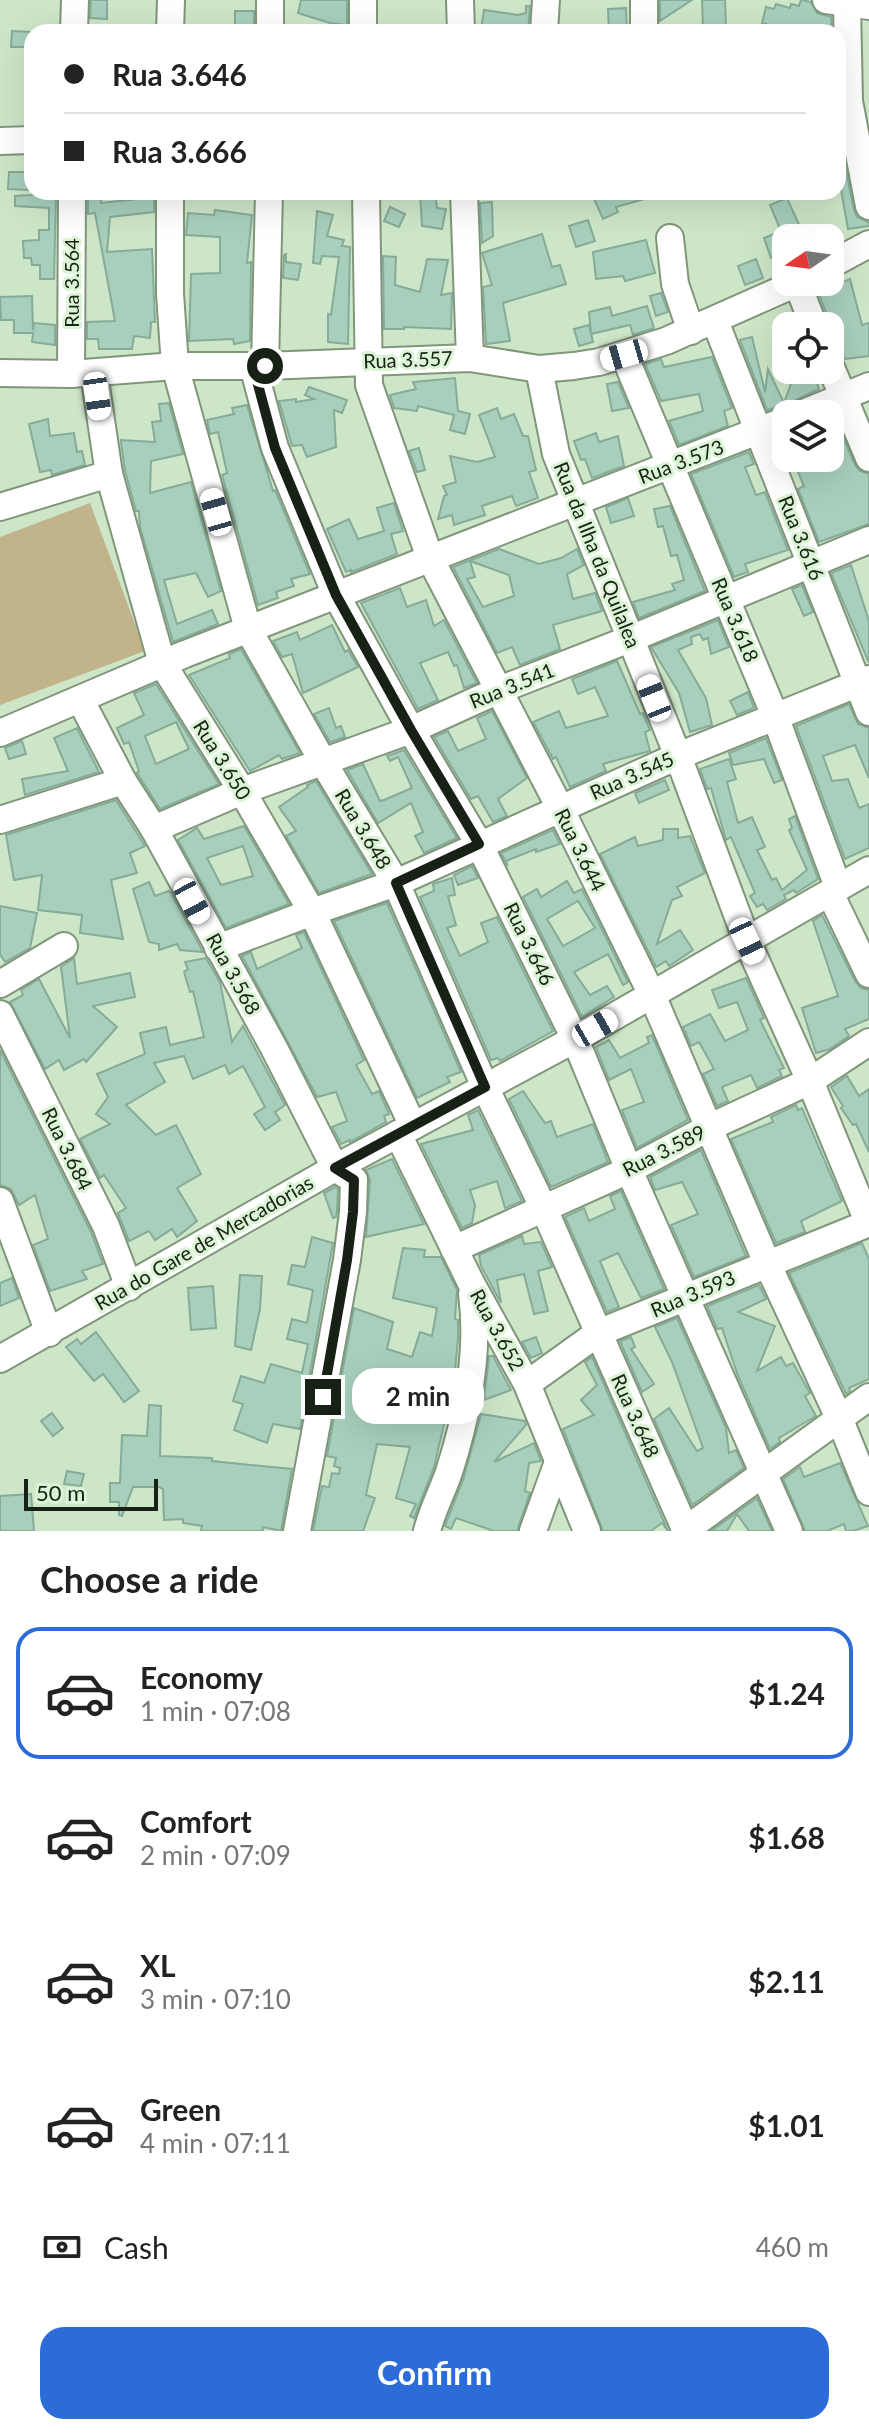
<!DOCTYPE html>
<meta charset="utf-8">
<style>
:root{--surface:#fff;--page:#f2f2f2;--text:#222;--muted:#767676;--line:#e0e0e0;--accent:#2c6cd9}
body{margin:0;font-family:Lato,sans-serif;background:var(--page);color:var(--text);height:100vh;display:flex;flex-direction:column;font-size:30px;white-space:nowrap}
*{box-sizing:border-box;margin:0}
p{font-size:26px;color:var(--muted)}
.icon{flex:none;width:44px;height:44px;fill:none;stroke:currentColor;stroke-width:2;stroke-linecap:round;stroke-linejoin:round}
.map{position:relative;height:1531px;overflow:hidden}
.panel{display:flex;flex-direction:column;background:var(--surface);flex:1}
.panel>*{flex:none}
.guide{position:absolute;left:24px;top:24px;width:822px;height:176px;border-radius:24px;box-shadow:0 8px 32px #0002;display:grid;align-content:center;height:176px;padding:0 40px;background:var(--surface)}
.needle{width:52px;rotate:257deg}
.controls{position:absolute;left:772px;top:224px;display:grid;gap:16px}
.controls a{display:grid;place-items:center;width:72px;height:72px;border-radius:16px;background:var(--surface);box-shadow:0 8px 32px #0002;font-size:40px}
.scale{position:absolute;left:24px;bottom:20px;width:134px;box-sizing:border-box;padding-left:8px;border:4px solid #182116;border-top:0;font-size:22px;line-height:28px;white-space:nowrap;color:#182116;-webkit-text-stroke:6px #dbf4d5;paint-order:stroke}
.end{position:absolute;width:36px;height:36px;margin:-18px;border:10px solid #182116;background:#fff;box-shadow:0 0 0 4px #fff}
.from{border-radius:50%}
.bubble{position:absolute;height:56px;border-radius:24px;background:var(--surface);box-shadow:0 8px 32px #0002;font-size:26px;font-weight:700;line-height:56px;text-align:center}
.car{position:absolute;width:24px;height:48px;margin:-24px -12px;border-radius:10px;box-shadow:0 0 6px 2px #0007;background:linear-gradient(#fff 24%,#345 0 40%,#fff 0 76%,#345 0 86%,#fff 0)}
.guide b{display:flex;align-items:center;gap:28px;height:76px;font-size:30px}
.guide b+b{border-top:2px solid var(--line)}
.guide i{width:20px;height:20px;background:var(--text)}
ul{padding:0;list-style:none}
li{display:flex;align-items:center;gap:24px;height:132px;margin:0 16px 12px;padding:0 24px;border:4px solid transparent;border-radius:24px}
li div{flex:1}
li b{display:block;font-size:30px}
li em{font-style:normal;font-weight:700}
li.on{border-color:var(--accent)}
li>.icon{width:72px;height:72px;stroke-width:1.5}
h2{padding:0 40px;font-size:36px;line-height:96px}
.pay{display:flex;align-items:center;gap:20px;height:88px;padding:0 40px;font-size:30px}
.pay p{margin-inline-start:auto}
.button{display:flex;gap:16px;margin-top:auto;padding:16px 40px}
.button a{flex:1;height:92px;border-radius:24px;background:var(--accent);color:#fff;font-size:32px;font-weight:700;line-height:92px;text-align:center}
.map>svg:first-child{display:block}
.green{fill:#c1b38a}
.building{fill:#a8cfbc;stroke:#86ab99;stroke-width:2;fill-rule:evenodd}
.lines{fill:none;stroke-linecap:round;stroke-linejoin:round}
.minor-casing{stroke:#80967a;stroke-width:30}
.minor{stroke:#fff;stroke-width:26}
.route{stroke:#182116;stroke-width:10}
.labels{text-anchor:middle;stroke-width:6;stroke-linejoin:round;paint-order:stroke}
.street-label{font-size:20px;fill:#182116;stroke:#dbf4d5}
</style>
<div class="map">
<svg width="869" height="1531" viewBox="0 0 869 1531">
<rect width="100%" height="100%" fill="#cee6c8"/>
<path class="green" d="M90,503L145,651L0,705V537Z"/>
<g class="building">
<path d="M91,0H107V19L90,18Z"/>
<path d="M301,0H347V25L330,23L298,13Z"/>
<path d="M660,0H692L660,21Z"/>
<path d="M702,0H725L726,27L703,28Z"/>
<path d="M801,0L811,2L817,13L831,17L832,30L807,25L806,32H767L769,25L762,23L766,7L774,9L776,4L790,8L791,4L799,6Z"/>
<path d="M526,6H530L528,32H492L481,29L484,10L518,15L526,13Z"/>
<path d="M626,8L627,32H609L608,9Z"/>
<rect x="235" y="11" width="19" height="21"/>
<path d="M12,31L31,32V47H11Z"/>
<path d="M838,156H843L854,210L857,217L868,222L869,226L848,229L838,173Z"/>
<path d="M9,172H28V190L8,189Z"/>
<path d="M33,192L56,194L54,279H40V265H32L31,258H24L23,241L39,240V230H49V208L15,206V196L32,195Z"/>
<path d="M136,192H154V212L110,217L107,252L152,249L155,322H151L150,338L134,336L132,349H99L98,339H87V322L115,321L95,213L88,214V193H100L101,203L137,199Z"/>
<path d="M420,192H435L437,208L446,209L442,229L422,226Z"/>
<path d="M591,192H654L655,196L616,207L618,212L603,219Z"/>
<path d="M787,198L805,238H786V252L771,258L764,238L781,231L770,205Z"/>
<path d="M492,202L493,236L482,243L480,203Z"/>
<path d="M390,207L405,214L399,227L384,221Z"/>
<path d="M215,210L252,215L247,263L251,262L250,341L234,344L233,339L189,341L191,274L220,273V237L186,235L188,213L214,215Z"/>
<path d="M317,211L333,215L327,236L344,240L342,246L350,247L348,344L328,342V314L331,315L339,257L322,256L320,264L313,263Z"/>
<path d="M588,220L595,241L576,247L569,226Z"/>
<path d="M542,234L552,267L560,265L566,284L503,303L510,341L486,344L483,287L492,285L482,253Z"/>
<path d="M646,240L655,273L625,281L623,276L596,279L593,252Z"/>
<path d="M286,254V262L301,264L298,280L283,278L284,255Z"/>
<path d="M383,256L396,257L395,285L420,292L427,259L448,260L441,295L452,293L451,329L404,327V329H384Z"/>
<path d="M756,259L763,278L745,285L738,266Z"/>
<path d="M850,279L862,325L869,323V356L845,359L840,353L832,349L829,320L818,292Z"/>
<path d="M661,293L668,312L656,316L650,296Z"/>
<path d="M32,296L33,330L34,323L55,325V345L32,342L33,333H14V320H1L0,297Z"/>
<path d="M647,306L654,328L633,335L630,325L591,334L589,312L610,307L612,316Z"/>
<path d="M589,325L593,342L579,346L574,329Z"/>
<path d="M752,337L765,392L768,369L784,403L792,381L815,377L819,389L788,404L767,410L740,340Z"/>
<path d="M712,357L732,408L724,411L728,426L679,445L669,421L703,411L699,394L661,401L645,364L661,359L664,367Z"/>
<path d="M455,378L458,411L470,414L465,434L450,430L454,415L418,406L417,411L394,408L390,395L416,389L413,382Z"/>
<path d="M618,382L629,408L612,411L607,384Z"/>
<path d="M309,387L347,400L342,413L334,410L336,447L307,457L302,445L292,446L279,401L296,399V402L314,399L305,395Z"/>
<path d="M169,403L183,454L151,461L150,493L191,482L221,591L208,597L196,573L164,580L177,624L212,610L218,624L173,642L140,527L139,511H136L125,471L121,443V440L155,442L152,422L161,421L159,404Z"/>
<path d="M247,405L273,491L275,490L310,574L291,579L294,586L276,592L278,598L258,605L222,475L227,473L218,432L210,434L207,420L234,414L232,408Z"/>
<path d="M497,408L501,419L514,414L523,436H528L536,470L529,472L538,498L516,506L512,496L482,506L485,515L454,525L452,515L438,519L444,496L447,495L443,486L456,482L450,456L477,462L495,457L479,415Z"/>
<path d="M48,419L50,436L74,433L77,452L82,451L85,465L52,475L51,470L40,472L29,424Z"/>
<path d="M836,420L855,465L860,471L869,474V524L819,542L798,489L804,486L792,458H830V421Z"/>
<path d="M596,433L599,442L618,436L624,466L592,478L585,459L581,460L574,441Z"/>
<path d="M419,448L425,470L417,472L409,451Z"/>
<path d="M749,452L754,464L745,467L756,495L765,492L788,550L745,564L748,572L734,577L691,474Z"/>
<path d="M628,498L634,516L611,523L606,507Z"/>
<path d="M394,503L403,531L391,534L397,554L351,572V570L346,572L327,529L349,519L358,539L384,531L377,508Z"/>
<path d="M670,506L705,591L639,618L633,602L675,590L672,584L684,580L677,555L671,556L663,526L658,527L654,509Z"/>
<path d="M499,549L539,564L561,558L577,549L584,565L567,574L573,599L595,593L602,611L553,625L560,649L520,665L512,647L497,653L453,567ZM470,561L509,575L514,596L483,607L467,579L475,577Z"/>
<path d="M851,565L869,621V663L831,573Z"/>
<path d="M802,585L813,612L804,616L792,589Z"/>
<path d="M400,588L407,607L426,600L434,626L444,620L477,683L464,688L457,665L454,666L448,652L420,663L438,700L418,709L361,603Z"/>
<path d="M718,620L729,647L711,654L708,638L703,640L700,634L691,637L692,644L678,650L706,698L712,725L690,732L679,693L651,647Z"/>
<path d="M332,625L345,652L348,650L358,667L303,693L292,654L282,657L273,641L297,632L300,640Z"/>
<path d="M241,649L300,753L282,759L279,755L250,771L189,675L230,658L229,654Z"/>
<path d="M617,661L640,714L643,713L650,730L645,732L650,751L603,764L606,771L570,787L556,757L553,759L533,722L559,711L566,728L608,716L595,687L578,694L572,679Z"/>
<path d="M156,684L219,784L160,809L137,773L139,771L129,742L124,744L117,728L144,715L134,693ZM176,722L189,749L156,764L145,736Z"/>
<path d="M748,692L754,708L737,715L730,701Z"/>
<path d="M849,704L858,724L869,728V778L855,745L823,756L832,781L848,779L859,808L869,804V848L845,859L796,726Z"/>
<path d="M329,708L336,728L341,726L345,737L330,742L314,714Z"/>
<path d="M492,711L527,778L498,799L507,816L493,822L478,796L471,799L434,737L448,731L458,751L486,739L477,718Z"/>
<path d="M77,728L99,772L25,795L22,779L68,771L54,738Z"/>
<path d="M766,738L782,780L774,783L764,759L733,765L729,753Z"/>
<path d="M22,741L26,754L9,759L5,748Z"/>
<path d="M404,750L457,838L424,853L415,836L423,832L411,803L378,823L347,770L363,764L380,801L384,800L412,788L398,757L390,761L387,756Z"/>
<path d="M729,759L736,779L727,782L738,823L752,817L765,847L757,850L772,880L776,878L782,890L807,870L789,830L792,828L789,819L795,816L818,879L796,893L794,890L784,895L786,899L767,910L763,904L757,907L750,896L755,893L731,837L726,840L711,788L707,789L700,769Z"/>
<path d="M665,780L669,790L639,803L635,793Z"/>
<path d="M316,781L372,874L319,893L286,836L296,831L279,807L308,787L307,785Z"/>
<path d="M116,800L145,846L130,853L137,873L111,880L123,939L80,933L82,915L38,910L42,875L14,880L6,835Z"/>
<path d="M244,826L289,904L226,928L178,840L197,828L204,839ZM243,846L253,876L221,885L207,858Z"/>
<path d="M663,829H678V838L690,836L705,873L677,887L682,896L672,900L657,944L680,930L693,950L669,966L666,961L656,967L600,854L635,837L638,846L663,840Z"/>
<path d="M553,830L560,844L536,852V849L506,861L508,866L501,853Z"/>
<path d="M472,866L478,878L458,885L454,875Z"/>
<path d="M452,878L455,895L448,896L456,925L447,928L460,956L488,942L481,923L497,917L553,1031L500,1061L498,1058L491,1060L420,897L434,891L433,884Z"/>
<path d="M567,881L574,893L582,889L628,982L623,985L608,954L574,972L590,995L607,986L614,997L582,1017L523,897L537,889L541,897ZM578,901L595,928L563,946L547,919Z"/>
<path d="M149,882L155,896L169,891L171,893L203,952L180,950L177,944L159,950V944L149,942L133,889Z"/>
<path d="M387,903L461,1072L447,1077L450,1082L417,1098L334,921Z"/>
<path d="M0,906L37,913L30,948L5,962L0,954Z"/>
<path d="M822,915L855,981L861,988L869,990V1019L845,1029L849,1036L830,1049L816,1053L802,1008L838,996L813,921Z"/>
<path d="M304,932L364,1060L356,1065L372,1094L379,1091L389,1114L384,1116L386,1122L350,1142V1140L341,1144L332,1127L347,1121L336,1092L317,1097L242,956L251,952L257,969L302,948L296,935Z"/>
<path d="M74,958L77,984L130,973L135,997L93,1006L117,1027L86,1062L84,1059L64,1070L59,1060L45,1069L10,1002L23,995L21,990L39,979L70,1038L61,967Z"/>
<path d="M206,958L220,982L232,1042L243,1026L285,1105L275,1112L280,1120L265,1130L254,1114L265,1107L243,1066L229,1074L225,1065L193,1079L184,1056L154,1063L165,1082L126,1105L156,1135L176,1125L201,1174L177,1188L197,1221L177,1237L172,1229L155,1240L149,1231L129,1241L118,1213L126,1208L104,1175L100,1178L80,1139L110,1124L96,1114L108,1097L97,1074L145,1054L140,1033L166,1027L170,1045L204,1037L193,991L190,992L184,972L188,969L185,962Z"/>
<path d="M746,978L764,1018L760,1020L784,1068L779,1070L782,1076L757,1088L751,1075L722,1087L728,1101L717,1106L703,1074L714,1069L699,1042L691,1046L683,1027L710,1014L725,1041L748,1030L737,1002L719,1008L712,990Z"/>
<path d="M652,1035L688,1120L637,1148L622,1110L644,1102L631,1069L609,1080L596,1047L609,1040L620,1058L649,1043L647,1037Z"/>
<path d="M0,1050L91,1232L103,1264L82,1271L87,1279L50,1291L33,1245L48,1239L35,1195L19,1205L11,1189L0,1185Z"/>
<path d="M847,1076L859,1096L869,1089V1152L856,1124L853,1125L841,1108L843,1106L831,1087Z"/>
<path d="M523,1091L545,1123L551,1121L557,1137L593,1124L608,1162L551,1187L509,1099Z"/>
<path d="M796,1105L798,1110L802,1108L842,1201L801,1221L805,1232L776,1243L731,1139L773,1122L771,1117Z"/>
<path d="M478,1110L522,1201L505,1208L497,1181L470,1190L475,1205L472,1223L462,1228L421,1144L473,1130L468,1115Z"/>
<path d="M701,1150L746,1256L694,1277L671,1225L698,1214L682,1182L655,1190L650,1177Z"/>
<path d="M392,1159L424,1224L366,1237L370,1180L366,1170Z"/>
<path d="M335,1187L338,1189L337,1211L336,1217L333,1218L324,1193Z"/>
<path d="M621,1191L664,1289L641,1298L618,1253L600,1261L619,1307L607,1312L565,1217L584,1208L589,1221L615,1209L610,1196Z"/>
<path d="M522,1236L524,1244L541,1242L552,1267L538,1271L548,1311L534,1314L524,1274L497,1280L501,1303L481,1266L479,1255Z"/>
<path d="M312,1237L333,1243L300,1429L273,1424L267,1443L234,1430L243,1404L233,1401L241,1376L264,1383L271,1364L302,1373L308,1344L287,1339L292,1319L307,1323L313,1290L288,1284L292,1265L305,1267Z"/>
<path d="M862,1243L869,1259V1379L849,1388L850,1391L846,1394L789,1273Z"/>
<path d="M403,1248L425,1250L424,1257H441L457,1290L455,1319L458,1320V1338L454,1382L434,1467L414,1518L410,1516L416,1504L396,1498L410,1447L377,1444L366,1495L375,1498L363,1531H313L322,1486L329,1487L332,1473L339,1474L340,1468L334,1466L336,1458L327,1456L354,1308L393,1322L387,1349L412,1357L420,1332L432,1336L437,1308L393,1298Z"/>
<path d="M240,1275L262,1276L260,1309L251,1350L235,1346Z"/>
<path d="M12,1278L19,1298L0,1306V1283Z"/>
<path d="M759,1285L766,1299L738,1312L775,1326L757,1371L781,1357L786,1366L793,1363L810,1393L805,1396L816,1416L779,1438L780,1442L770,1449L738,1376L722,1328L717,1329L707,1306Z"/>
<path d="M213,1286L216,1328L191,1330L188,1288Z"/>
<path d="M677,1318L726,1428L729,1453L736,1450L744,1468L692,1505L654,1419L669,1408L697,1451L703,1448L672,1362L655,1327Z"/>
<path d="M96,1332L139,1391L124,1402L103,1374L94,1381L66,1347L77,1339L81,1344Z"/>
<path d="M536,1337L542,1353L531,1358L522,1342Z"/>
<path d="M631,1337L635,1347L631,1349L654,1384L642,1392L620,1341Z"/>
<path d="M489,1356H493L511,1390L484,1400Z"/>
<path d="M592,1357L668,1531L662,1523L651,1531H603L563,1429L594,1415L581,1400L597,1385L585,1362Z"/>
<path d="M149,1405L161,1406L160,1456L212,1458V1461L292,1469L281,1531L263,1527V1531H201L202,1526L183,1523V1519L164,1520L163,1489L159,1487H133L122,1516L119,1515V1502H110V1483H120L122,1435L147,1436Z"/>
<path d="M52,1413L63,1428L53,1436L41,1421Z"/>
<path d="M481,1414L525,1421L526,1425L494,1462L534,1443L541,1461L529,1463L525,1491L530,1493L517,1531H494L456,1518L451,1529L445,1526L464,1477Z"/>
<path d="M840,1463L868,1526L853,1531H846L844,1524L827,1531H805L783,1479L800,1467L804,1477Z"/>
<path d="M67,1471L84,1474L81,1486L64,1484Z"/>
<path d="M31,1494L34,1531H0V1496Z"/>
<path d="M757,1498L772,1531H749L737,1514L727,1531H711Z"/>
</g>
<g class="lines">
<defs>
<g id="minor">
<path d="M270,0V32"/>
<path d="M363,0V32"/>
<path d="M460,0L461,32"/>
<path d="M644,0V32"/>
<path d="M826,0L869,6"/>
<path d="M847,4L849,101L869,206"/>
<path d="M74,32L75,0"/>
<path d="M170,32L171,0"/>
<path d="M544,32L546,0"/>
<path d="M0,141L32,140"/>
<path d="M170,192V294L175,366L248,629L323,762L396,883L485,1087L544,1209L686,1531"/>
<path d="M366,192L369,385L430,558L560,808L652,995L767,1263L840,1420L869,1492"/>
<path d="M464,192L470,358"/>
<path d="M670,238L675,284L691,331"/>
<path d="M830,265L869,244"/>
<path d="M797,283L814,326"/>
<path d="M715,321L869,712"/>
<path d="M624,355L775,716L838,887"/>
<path d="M830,365L869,458"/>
<path d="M253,366L275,448L336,595L411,730L479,844L575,1039L629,1170L789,1531"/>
<path d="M265,366L269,192"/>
<path d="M539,369L556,454L678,756L747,941L810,1081L869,1224"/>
<path d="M0,373L71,374L175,366H265L470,358L539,369L574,366L599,362L666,341L799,282"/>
<path d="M94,373L109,474L162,663L242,791L312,912L413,1126"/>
<path d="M71,374L72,192"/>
<path d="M801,414L869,386"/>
<path d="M0,507L109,474"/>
<path d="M80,699L123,781L154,829L274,1048L335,1168L354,1180L353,1212L347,1260L297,1531"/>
<path d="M0,733L185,654L786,420"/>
<path d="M0,820L123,781"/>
<path d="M154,829L242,791L411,730L499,690L630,639L869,540"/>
<path d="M830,893L869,974"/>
<path d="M218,948L312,912L396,883L678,756L869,679"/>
<path d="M0,984L64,946"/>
<path d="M0,1014L106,1226L129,1287"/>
<path d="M398,1134L471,1283L527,1384L587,1531"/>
<path d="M0,1201L49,1333"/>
<path d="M454,1249L629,1170L710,1127L810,1081L869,1042"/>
<path d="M0,1359L335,1168L575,1039L869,870"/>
<path d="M527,1384L598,1333L869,1223"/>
<path d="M427,1531C432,1511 442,1492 449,1472C467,1416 480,1353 472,1294"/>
<path d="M533,1531L558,1462"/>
<path d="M684,1531L869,1397"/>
</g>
</defs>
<use href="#minor" class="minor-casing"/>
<use href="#minor" class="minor"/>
</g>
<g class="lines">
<path class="route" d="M265,366H253L275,448L336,595L411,730L479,844L396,883L485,1087L335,1168L354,1180L353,1212L347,1260L323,1397"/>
</g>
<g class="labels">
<g class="street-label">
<text transform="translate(72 283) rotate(-90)" y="7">Rua 3.564</text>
<text transform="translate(408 360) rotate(-2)" y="7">Rua 3.557</text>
<text transform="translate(681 462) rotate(-21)" y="7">Rua 3.573</text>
<text transform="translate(801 538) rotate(68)" y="7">Rua 3.616</text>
<text transform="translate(597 555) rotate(68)" y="7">Rua da Ilha da Quilalea</text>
<text transform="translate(735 620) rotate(67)" y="7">Rua 3.618</text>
<text transform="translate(512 686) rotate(-22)" y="7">Rua 3.541</text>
<text transform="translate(222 760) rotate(58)" y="7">Rua 3.650</text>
<text transform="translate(632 776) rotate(-24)" y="7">Rua 3.545</text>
<text transform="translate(363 829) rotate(59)" y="7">Rua 3.648</text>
<text transform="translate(580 850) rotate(64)" y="7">Rua 3.644</text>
<text transform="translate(529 944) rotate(64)" y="7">Rua 3.646</text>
<text transform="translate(233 974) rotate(61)" y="7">Rua 3.568</text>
<text transform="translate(67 1149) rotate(64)" y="7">Rua 3.684</text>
<text transform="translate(664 1151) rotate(-27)" y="7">Rua 3.589</text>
<text transform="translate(204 1243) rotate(-30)" y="7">Rua do Gare de Mercadorias</text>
<text transform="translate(693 1294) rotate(-23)" y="7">Rua 3.593</text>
<text transform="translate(497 1330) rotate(61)" y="7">Rua 3.652</text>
<text transform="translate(635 1416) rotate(66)" y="7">Rua 3.648</text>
</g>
</g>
</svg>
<div class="controls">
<a><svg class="needle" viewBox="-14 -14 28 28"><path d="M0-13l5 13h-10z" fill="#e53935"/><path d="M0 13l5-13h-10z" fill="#767676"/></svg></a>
<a><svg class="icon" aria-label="locate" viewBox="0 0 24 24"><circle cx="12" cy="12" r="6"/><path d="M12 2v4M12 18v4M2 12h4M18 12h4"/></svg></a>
<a><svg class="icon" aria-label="layers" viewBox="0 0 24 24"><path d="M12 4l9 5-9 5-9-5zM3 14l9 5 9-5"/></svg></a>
</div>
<div class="scale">50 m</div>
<i class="end from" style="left:265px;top:366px"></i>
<i class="end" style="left:323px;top:1397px"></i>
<div class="bubble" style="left:352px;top:1368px;width:132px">2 min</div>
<i class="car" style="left:624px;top:355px;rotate:254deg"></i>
<i class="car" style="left:97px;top:396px;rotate:172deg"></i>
<i class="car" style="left:216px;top:512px;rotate:344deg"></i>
<i class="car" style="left:654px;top:698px;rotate:338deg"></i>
<i class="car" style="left:192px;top:901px;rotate:152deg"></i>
<i class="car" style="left:747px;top:941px;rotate:155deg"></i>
<i class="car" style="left:595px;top:1028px;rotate:60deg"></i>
<div class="guide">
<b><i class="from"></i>Rua 3.646</b>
<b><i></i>Rua 3.666</b>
</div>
</div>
<section class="panel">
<h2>Choose a ride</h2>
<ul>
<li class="on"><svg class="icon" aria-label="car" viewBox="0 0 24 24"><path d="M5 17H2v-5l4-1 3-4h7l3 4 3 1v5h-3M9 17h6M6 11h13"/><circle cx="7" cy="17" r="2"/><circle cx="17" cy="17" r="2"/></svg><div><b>Economy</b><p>1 min · 07:08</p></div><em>$1.24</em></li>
<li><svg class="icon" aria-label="car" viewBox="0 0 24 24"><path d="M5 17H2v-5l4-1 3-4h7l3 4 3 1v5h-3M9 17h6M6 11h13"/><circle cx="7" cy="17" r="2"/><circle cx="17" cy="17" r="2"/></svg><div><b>Comfort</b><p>2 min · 07:09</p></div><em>$1.68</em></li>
<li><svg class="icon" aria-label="car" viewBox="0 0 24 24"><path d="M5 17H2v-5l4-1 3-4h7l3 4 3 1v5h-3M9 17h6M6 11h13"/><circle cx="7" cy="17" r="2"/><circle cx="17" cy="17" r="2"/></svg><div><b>XL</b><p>3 min · 07:10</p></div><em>$2.11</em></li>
<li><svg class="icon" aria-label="car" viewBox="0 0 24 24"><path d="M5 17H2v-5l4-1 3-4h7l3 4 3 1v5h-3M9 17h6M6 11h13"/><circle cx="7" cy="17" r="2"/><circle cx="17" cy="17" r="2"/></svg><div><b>Green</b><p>4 min · 07:11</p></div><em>$1.01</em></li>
</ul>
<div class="pay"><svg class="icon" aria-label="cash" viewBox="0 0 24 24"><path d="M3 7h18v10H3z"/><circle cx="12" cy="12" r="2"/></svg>Cash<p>460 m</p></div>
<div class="button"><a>Confirm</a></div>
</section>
